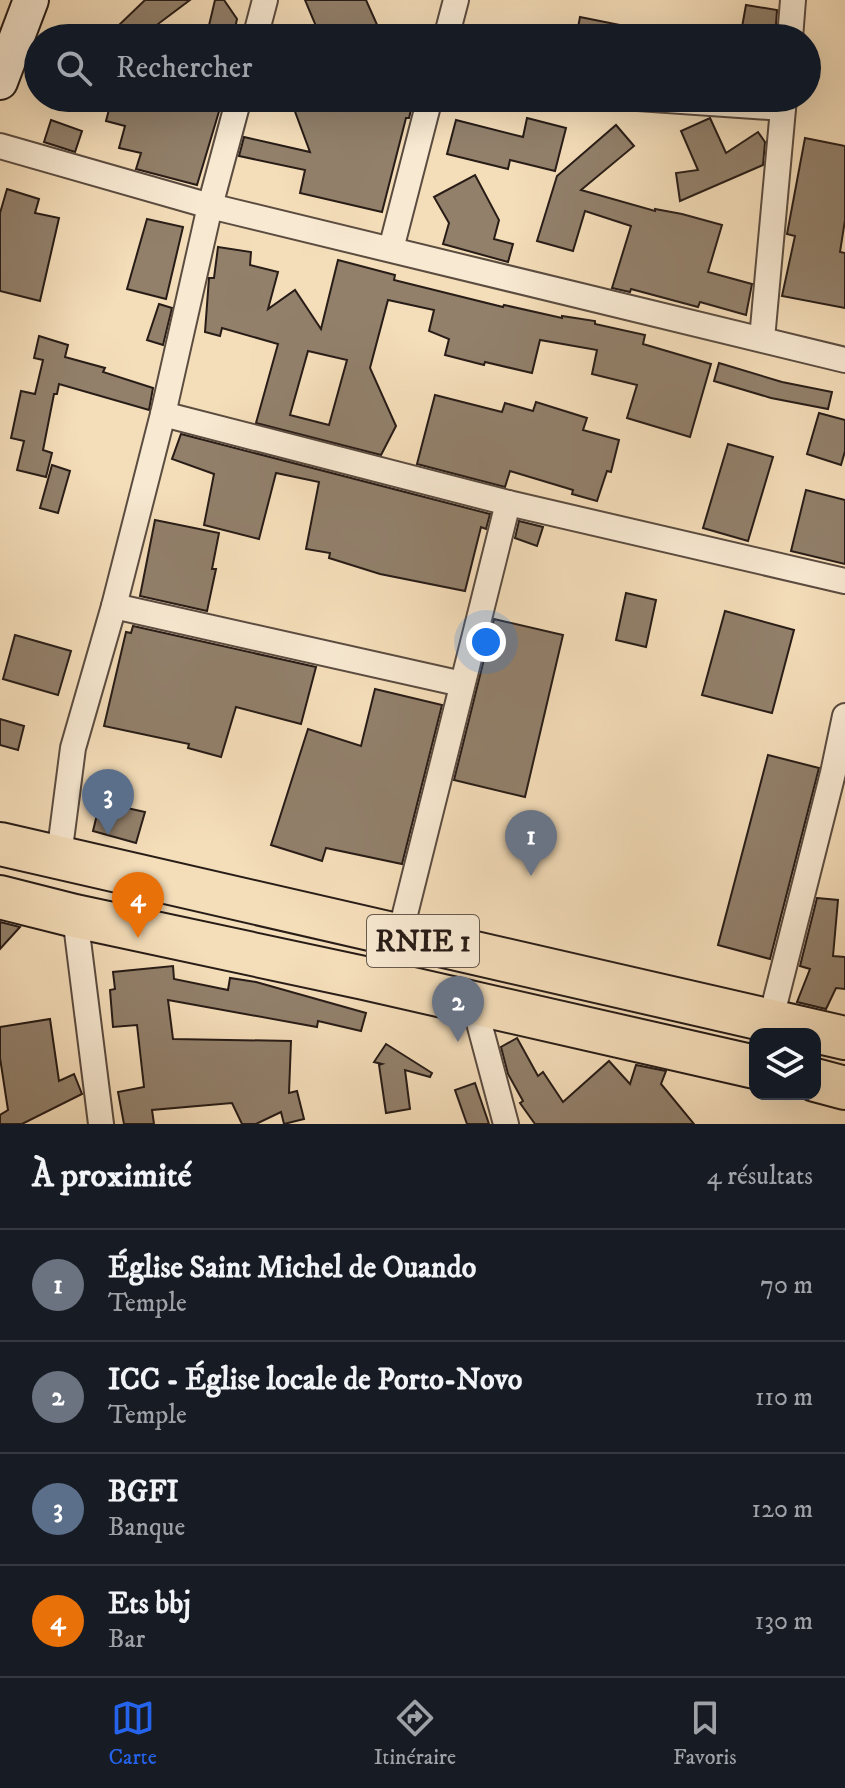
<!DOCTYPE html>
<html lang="fr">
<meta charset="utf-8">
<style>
:root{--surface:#171b24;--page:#20242c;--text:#f1f3f6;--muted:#9ea1a6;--line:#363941;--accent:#2563eb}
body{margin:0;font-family:"IM FELL DW Pica",serif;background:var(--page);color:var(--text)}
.controls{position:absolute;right:24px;bottom:24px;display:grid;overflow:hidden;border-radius:16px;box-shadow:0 8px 32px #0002}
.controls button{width:72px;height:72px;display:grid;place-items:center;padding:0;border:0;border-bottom:2px solid var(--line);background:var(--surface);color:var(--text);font:40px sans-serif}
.you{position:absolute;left:486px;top:642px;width:28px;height:28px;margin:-20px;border:6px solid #fff;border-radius:50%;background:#1a73e8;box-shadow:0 0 0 12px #1a73e833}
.badge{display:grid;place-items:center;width:52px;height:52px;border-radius:50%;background:var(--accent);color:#fff;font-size:26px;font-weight:700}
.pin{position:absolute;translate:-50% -66px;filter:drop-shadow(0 2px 4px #0008)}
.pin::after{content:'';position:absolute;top:42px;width:28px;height:24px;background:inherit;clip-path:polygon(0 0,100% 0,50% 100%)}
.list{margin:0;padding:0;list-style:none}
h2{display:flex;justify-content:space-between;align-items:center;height:104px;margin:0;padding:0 32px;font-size:34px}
h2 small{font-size:26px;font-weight:400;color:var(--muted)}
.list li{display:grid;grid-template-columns:52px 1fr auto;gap:24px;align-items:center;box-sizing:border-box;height:112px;padding:0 32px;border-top:2px solid var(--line)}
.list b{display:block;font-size:30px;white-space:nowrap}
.list p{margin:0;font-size:26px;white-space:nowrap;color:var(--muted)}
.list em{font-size:26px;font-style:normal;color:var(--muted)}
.icon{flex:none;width:44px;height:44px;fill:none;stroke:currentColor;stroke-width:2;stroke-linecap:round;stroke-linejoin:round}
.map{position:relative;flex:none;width:845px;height:1124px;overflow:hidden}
.search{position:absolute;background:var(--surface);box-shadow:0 8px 32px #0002;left:24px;right:24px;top:24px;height:88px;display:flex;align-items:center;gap:20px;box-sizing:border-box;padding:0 28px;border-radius:44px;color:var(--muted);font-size:30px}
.sheet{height:552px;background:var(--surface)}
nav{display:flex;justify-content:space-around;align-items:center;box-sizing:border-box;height:112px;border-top:2px solid var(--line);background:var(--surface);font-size:22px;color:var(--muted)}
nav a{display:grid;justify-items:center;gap:4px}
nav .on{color:var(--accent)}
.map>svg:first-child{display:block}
.building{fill:#92806b;stroke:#281c17;stroke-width:2;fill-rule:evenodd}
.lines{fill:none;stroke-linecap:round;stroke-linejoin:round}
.minor-casing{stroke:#5b4c40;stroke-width:28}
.secondary-casing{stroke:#281c17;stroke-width:38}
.trunk-casing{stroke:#281c17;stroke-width:46}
.minor{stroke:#f8e9d2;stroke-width:24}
.secondary{stroke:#f8e9d2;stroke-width:34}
.trunk{stroke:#f4ddb9;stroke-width:42}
.labels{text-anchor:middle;stroke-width:7;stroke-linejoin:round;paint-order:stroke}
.shield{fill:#f8e9d2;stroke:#665a4f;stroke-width:2}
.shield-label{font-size:30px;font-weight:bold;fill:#281c17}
</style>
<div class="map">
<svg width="845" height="1124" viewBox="0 0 845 1124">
<rect width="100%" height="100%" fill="#f4ddb9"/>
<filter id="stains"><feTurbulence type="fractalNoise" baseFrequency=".0025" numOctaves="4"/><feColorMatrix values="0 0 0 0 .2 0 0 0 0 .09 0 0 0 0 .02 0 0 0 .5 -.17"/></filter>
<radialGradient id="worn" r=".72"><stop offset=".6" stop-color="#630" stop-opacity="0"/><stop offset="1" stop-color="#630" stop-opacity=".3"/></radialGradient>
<g class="building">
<path d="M145 0H190L154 27 165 38H130L118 26Z"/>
<path d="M215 0H224L237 19 233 38H206Z"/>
<path d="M305 0H366L383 38H321Z"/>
<path d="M746 5 777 10 775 38H740Z"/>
<path d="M580 17 640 29 639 38H576Z"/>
<path d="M112 98H223L197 185 136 169 141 153 119 148 125 126 106 121Z"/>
<path d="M290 98H414L409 118H406L382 212 300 193 305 170 239 156 244 137 310 152Z"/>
<path d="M527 118 566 128 555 171 510 160 508 169 447 154 456 120 523 137Z"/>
<path d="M710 118 726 153 758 132 765 142 763 165 680 201 676 173 698 170 681 131Z"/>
<path d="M51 120 82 131 75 152 44 142Z"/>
<path d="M616 125 634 146 581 190 655 211V209L682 214 722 225 708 272 752 284 746 315 700 302 698 307 631 289 630 292 612 288 631 226 585 211 573 251 537 241 557 176Z"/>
<path d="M805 138 845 146V220L840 252 845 253V308L782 296 795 236 787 234Z"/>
<path d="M475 175 499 220 494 239 513 244 508 262 443 244 449 223 434 197Z"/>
<path d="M7 189 39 199 35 213 59 218 40 301 0 291V213Z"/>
<path d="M147 219 183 227 166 299 127 289Z"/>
<path d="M218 247 251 252 250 265 278 272 268 309 295 290 321 329 338 260 395 275 394 280 503 307 504 305 562 318V316L595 321V324L645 335 643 344 711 364 690 437 627 418 637 385 592 374 597 350 540 340 532 373 485 362 484 365 445 355 449 339 429 331 434 310 388 300 370 368 396 426 381 455 256 423 278 344 222 328 220 336 205 332 209 278H214ZM308 351 347 360 329 425 290 415Z"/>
<path d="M159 304 172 308 163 345 147 340Z"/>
<path d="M39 336 68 345 65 357 105 368 103 372 153 388 149 410 59 384 57 394H54L43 450 52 453 46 477 17 470 24 441 11 438 21 391 35 394 43 360 34 358Z"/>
<path d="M719 363 782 382 832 392 828 409 771 398 714 381Z"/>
<path d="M435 395 502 412 505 403 533 411 536 402 587 418 583 430 619 440 611 472 607 471 597 501 572 494 573 490 510 471 505 487 417 464Z"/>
<path d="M819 413 845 420V451L841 465 807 454Z"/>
<path d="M181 434 490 514 486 529 481 527 465 591 380 574 329 558 330 553 306 549 319 482 276 473 259 539 204 525 214 474 172 459Z"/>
<path d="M728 444 773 457 748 541 703 528Z"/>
<path d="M52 465 70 471 58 513 40 508Z"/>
<path d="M806 490 845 500V564L791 551Z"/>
<path d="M155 520 219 533 212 569H216L207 611 140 596Z"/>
<path d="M519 521 543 527 537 546 515 538Z"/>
<path d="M626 593 656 600 646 647 616 640Z"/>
<path d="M725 611 794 630 772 713 702 695Z"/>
<path d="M494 619 563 635 525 797 454 780Z"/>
<path d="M133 626 316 667 301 724 236 707 221 757 188 748 189 744 104 726 126 632 131 633Z"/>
<path d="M15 635 71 651 58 695 3 679Z"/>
<path d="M375 689 442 705 402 864 326 848 322 861 271 845 308 729 361 746Z"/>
<path d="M0 719 24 726 18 750 0 745Z"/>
<path d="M768 755 819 768 770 959 718 945Z"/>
<path d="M100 802 145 812 136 843 93 831Z"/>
<path d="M817 898 838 900 833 956 845 957V989L836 988 826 1009 797 1002 810 969 800 966Z"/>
<path d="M0 922 20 927 0 949Z"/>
<path d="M173 966 174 979 228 990 230 978 256 982 366 1013 361 1031 318 1021 317 1027 168 1000 173 1039 291 1041 289 1093 297 1091 304 1119 284 1124 281 1112 256 1124H242L232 1103 152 1110 154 1124H124L118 1092 144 1087 137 1025 113 1027 110 990 115 989 113 972Z"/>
<path d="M50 1019 59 1081 74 1074 82 1094 22 1124H0V1115L8 1110 0 1058V1027Z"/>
<path d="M517 1038 538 1076 543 1072 563 1102 609 1061 630 1084 636 1065 666 1071 661 1084 694 1124H535L520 1103 523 1101 508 1074 501 1047Z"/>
<path d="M386 1044 432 1073 430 1077 405 1070 410 1109 386 1113 379 1065 382 1064 374 1062Z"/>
<path d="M475 1083 489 1124H467L455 1090Z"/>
</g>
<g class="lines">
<defs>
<g id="minor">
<path d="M255 38 265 0"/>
<path d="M446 38 456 0"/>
<path d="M790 38 793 0"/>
<path d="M638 98 783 108"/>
<path d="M0 146 210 206 845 360"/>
<path d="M391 249 430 98"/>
<path d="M762 339 784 98"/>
<path d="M163 414 508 503 845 581"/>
<path d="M114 606 462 684"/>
<path d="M59 856 73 748 114 606 163 414 210 206 239 98"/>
<path d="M75 916 101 1124"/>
<path d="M400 934 508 503"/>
<path d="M474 1004 506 1124"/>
<path d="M770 1022 833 773 845 716"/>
</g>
<path id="secondary" d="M0 82 31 0"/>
<g id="trunk">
<path d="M0 844 845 1038"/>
<path d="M0 897 75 916 364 978 755 1067"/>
<path d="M815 1080 845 1088"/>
</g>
</defs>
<use href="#minor" class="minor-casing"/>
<use href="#secondary" class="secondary-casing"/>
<use href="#trunk" class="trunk-casing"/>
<use href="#minor" class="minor"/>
<use href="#secondary" class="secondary"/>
<use href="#trunk" class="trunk"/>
</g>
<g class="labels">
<rect class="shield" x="367" y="915" width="112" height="52" rx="6"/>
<g class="shield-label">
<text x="423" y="951">RNIE 1</text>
</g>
</g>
<rect width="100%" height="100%" filter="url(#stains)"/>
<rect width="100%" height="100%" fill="url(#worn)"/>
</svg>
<div class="controls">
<button><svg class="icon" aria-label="layers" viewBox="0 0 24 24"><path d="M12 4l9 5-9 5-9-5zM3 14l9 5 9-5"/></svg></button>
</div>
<div class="you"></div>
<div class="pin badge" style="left:531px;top:876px;background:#6b7280">1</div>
<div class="pin badge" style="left:458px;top:1042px;background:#6b7280">2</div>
<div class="pin badge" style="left:108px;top:835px;background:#5c6f8a">3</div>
<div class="pin badge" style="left:138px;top:938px;background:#e8710a">4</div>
<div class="search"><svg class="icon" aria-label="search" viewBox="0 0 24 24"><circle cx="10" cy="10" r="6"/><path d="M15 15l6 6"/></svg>Rechercher</div>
</div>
<section class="sheet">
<h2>À proximité<small>4 résultats</small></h2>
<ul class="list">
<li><span class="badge" style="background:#6b7280">1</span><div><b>Église Saint Michel de Ouando</b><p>Temple</p></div><em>70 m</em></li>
<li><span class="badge" style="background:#6b7280">2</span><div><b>ICC - Église locale de Porto-Novo</b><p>Temple</p></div><em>110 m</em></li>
<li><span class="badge" style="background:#5c6f8a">3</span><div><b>BGFI</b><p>Banque</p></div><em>120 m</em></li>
<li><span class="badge" style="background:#e8710a">4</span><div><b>Ets bbj</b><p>Bar</p></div><em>130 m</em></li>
</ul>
</section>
<nav>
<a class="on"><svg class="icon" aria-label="map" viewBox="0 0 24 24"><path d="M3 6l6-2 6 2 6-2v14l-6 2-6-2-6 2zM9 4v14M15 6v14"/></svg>Carte</a>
<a><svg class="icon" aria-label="directions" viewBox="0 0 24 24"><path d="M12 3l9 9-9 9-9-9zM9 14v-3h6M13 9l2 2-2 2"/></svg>Itinéraire</a>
<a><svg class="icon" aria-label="saved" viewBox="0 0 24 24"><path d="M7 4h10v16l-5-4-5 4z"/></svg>Favoris</a>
</nav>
